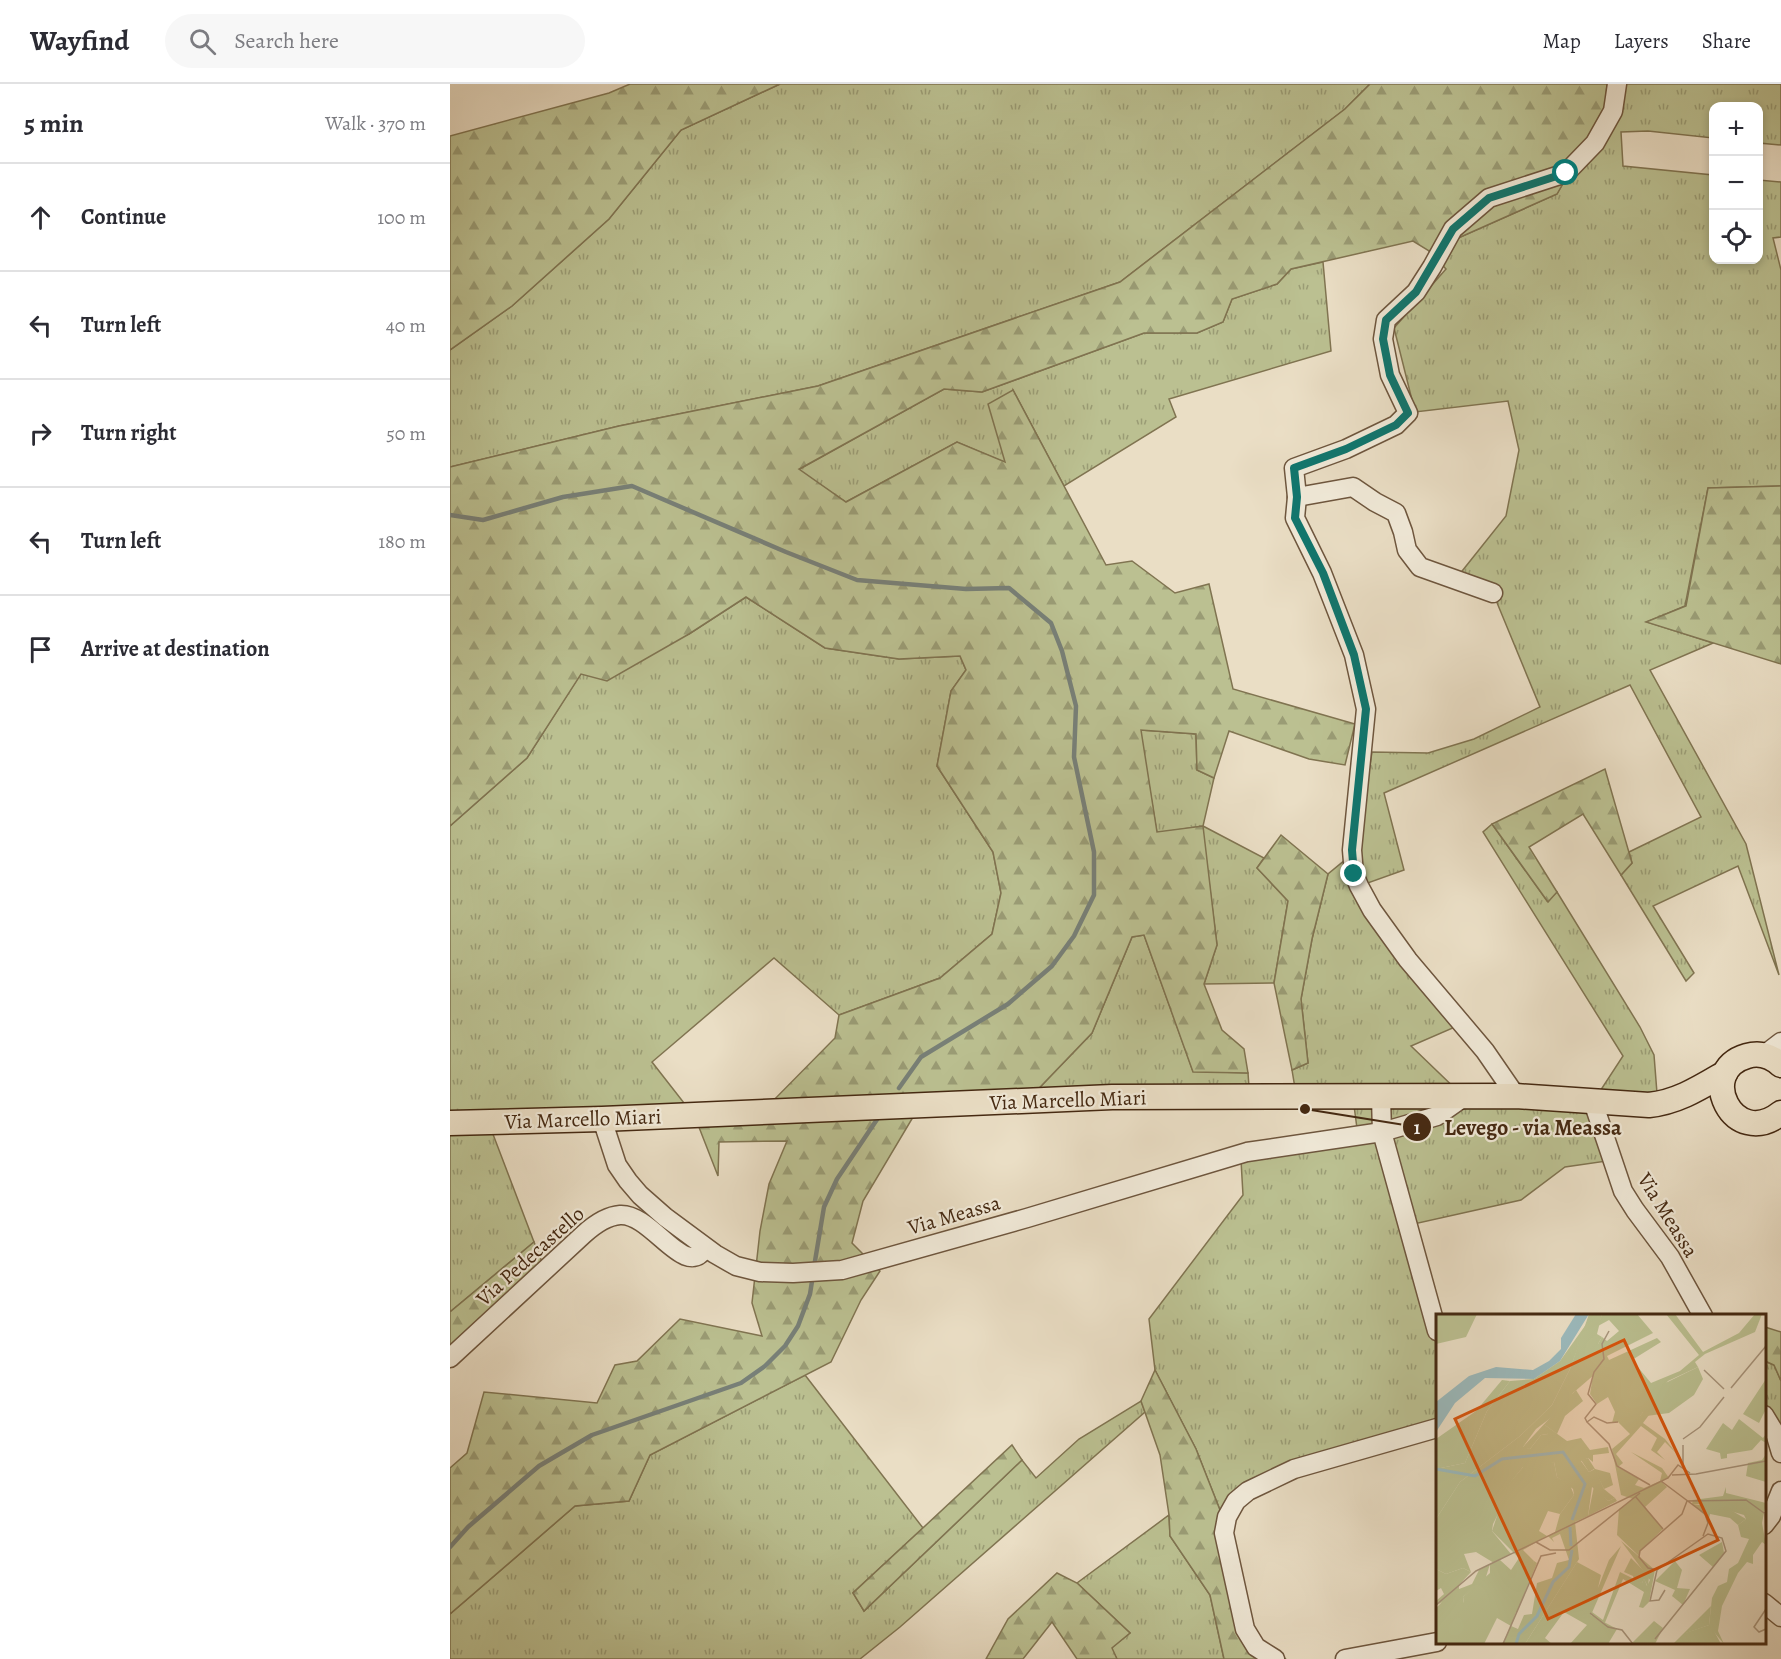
<!DOCTYPE html>
<meta charset="utf-8">
<style>
:root{--surface:#fff;--page:#f7f7f7;--text:#2b2b33;--muted:#7c7c81;--line:#e1e1e2}
body{margin:0;font-family:Alegreya,serif;background:var(--page);color:var(--text)}
.controls{position:absolute;right:18px;top:18px;display:grid;overflow:hidden;border-radius:12px;box-shadow:0 3px 9px #0003}
.controls button{width:54px;height:54px;display:grid;place-items:center;padding:0;border:0;border-bottom:2px solid var(--line);background:var(--surface);color:var(--text);font:30px sans-serif}
.stop{position:absolute;width:18px;height:18px;margin:-14px;border:4px solid #0f766e;border-radius:50%;background:#fff}
.stop.end{background:#0f766e;border-color:#fff;box-shadow:0 2px 6px #0008}
.list{margin:0;padding:0;list-style:none}
h2{display:flex;justify-content:space-between;align-items:center;height:78px;margin:0;padding:0 24px;font-size:26px}
h2 small{font-size:20px;font-weight:400;color:var(--muted)}
.list li{display:grid;grid-template-columns:39px 1fr auto;gap:18px;align-items:center;box-sizing:border-box;height:108px;padding:0 24px;border-top:2px solid var(--line)}
.list b{display:block;font-size:22px;white-space:nowrap}
.list em{font-size:20px;font-style:normal;color:var(--muted)}
.icon{flex:none;width:33px;height:33px;fill:none;stroke:currentColor;stroke-width:2;stroke-linecap:round;stroke-linejoin:round}
.map{position:relative;flex:none;width:1331px;height:1575px;overflow:hidden}
header{display:flex;align-items:center;gap:36px;box-sizing:border-box;height:84px;padding:0 30px;background:var(--surface);border-bottom:2px solid var(--line)}
header strong{font-size:28px}
nav{display:flex;gap:33px;margin-inline-start:auto;font-size:21px}
.search{width:420px;height:54px;background:var(--page);display:flex;align-items:center;gap:15px;box-sizing:border-box;padding:0 21px;border-radius:33px;color:var(--muted);font-size:22px}
main{display:flex}
aside{flex:1;background:var(--surface)}
.map>svg:first-child{display:block}
.grass{fill:url(#grass-tufts);stroke:#807451;stroke-width:1.5}
.forest{fill:url(#forest-firs);stroke:#807451;stroke-width:1.5}
.lines{fill:none;stroke-linecap:round;stroke-linejoin:round}
.stream{stroke:#788078;stroke-width:4.5}
.minor-casing{stroke:#6e563e;stroke-width:21}
.major-casing{stroke:#442811;stroke-width:27}
.minor{stroke:#f1ead9;stroke-width:18}
.major{stroke:#eadec5;stroke-width:24}
.route{stroke:#0f766e;stroke-width:8}
.labels{text-anchor:middle;stroke-width:4.5;stroke-linejoin:round;paint-order:stroke}
.street-label{font-size:21px;fill:#442811;stroke:#f1ead9}
.inset-river{fill:none;stroke:#9bbabd;stroke-width:3}
.inset-road{fill:none;stroke:#a8957d;stroke-width:1.5}
.view{fill:#d8540c;fill-opacity:0.15;stroke:#d8540c;stroke-width:3}
.inset-edge{fill:none;stroke:#442811;stroke-width:3}
.leader{fill:none;stroke:#442811;stroke-width:2}
.callout-dot{fill:#442811;stroke:#f1ead9;stroke-width:2}
.mark-label{font-size:18px;text-anchor:middle;font-weight:bold;fill:#fff}
.callout-label{font-size:22px;text-anchor:middle;font-weight:bold;fill:#442811;stroke:#f1ead9;stroke-width:4.5;stroke-linejoin:round;paint-order:stroke}
</style>
<header>
<strong>Wayfind</strong>
<div class="search"><svg class="icon" aria-label="search" viewBox="0 0 24 24"><circle cx="10" cy="10" r="6"/><path d="M15 15l6 6"/></svg>Search here</div>
<nav><a>Map</a><a>Layers</a><a>Share</a></nav>
</header>
<main>
<aside>
<h2>5 min<small>Walk · 370 m</small></h2>
<ul class="list">
<li><svg class="icon" aria-label="ahead" viewBox="0 0 24 24"><path d="M12 20V5M6 11l6-6 6 6"/></svg><div><b>Continue</b></div><em>100 m</em></li>
<li><svg class="icon" aria-label="left" viewBox="0 0 24 24"><path d="M17 20v-9H6M10 6l-5 5 5 5"/></svg><div><b>Turn left</b></div><em>40 m</em></li>
<li><svg class="icon" aria-label="right" viewBox="0 0 24 24"><path d="M7 20v-9h11M14 6l5 5-5 5"/></svg><div><b>Turn right</b></div><em>50 m</em></li>
<li><svg class="icon" aria-label="left" viewBox="0 0 24 24"><path d="M17 20v-9H6M10 6l-5 5 5 5"/></svg><div><b>Turn left</b></div><em>180 m</em></li>
<li><svg class="icon" aria-label="arrive" viewBox="0 0 24 24"><path d="M6 21V4h12l-3 4 3 4H6"/></svg><div><b>Arrive at destination</b></div></li>
</ul>
</aside>
<div class="map">
<svg width="1331" height="1575" viewBox="0 0 1331 1575">
<defs>
<pattern id="grass-tufts" width="24" height="20" patternUnits="userSpaceOnUse" patternTransform="scale(1.5)"><rect width="24" height="20" fill="#bbc091"/><path d="M3 7l-1-3M5 7V3M7 7l1-3M15 17l-1-3M17 17v-4M19 17l1-3" fill="none" stroke="#9a9c75"/></pattern>
<pattern id="forest-firs" width="22" height="20" patternUnits="userSpaceOnUse" patternTransform="scale(1.5)"><rect width="22" height="20" fill="#bbc091"/><path d="M5 1l3.5 6h-7zM16 11l3.5 6h-7z" fill="#9a9c75"/></pattern>
</defs>
<rect width="100%" height="100%" fill="#eadec5"/>
<filter id="stains"><feTurbulence type="fractalNoise" baseFrequency=".00333" numOctaves="4"/><feColorMatrix values="0 0 0 0 .2 0 0 0 0 .09 0 0 0 0 .02 0 0 0 .5 -.17"/></filter>
<radialGradient id="worn" r=".72"><stop offset=".6" stop-color="#630" stop-opacity="0"/><stop offset="1" stop-color="#630" stop-opacity=".3"/></radialGradient>
<g class="grass">
<path d="M330 0H920L895 25 670 198 368 302 169 342 0 383V266L62 222 159 135 231 46Z"/>
<path d="M1157 0H1331V61L1309 59 1308 22H1264L1263 54 1198 47 1171 48 1173 82 1263 91 1264 176H1308L1309 96 1331 98V153L1323 154 1331 186V402L1258 404 1235 522 1197 538 1263 559 1200 586 1296 760 1329 891 1288 782 1203 822 1244 889 1236 897 1171 791 1182 779 1179 768 1251 733 1180 601 934 709 954 786 909 802 1012 940 961 962 1014 1013 1143 1018 1173 972 1033 748 1042 740 1097 817 1107 808 1190 943 1204 971 1208 1022 1144 1018 1164 1076 1115 1083 1071 1116 959 1141 987 1247V1344L843 1385 784 1425 779 1449 746 1365 705 1286 699 1235 793 1111 791 1076 908 1052 903 1014 847 1016 842 986 858 979 851 915 862 855 878 790 907 766 922 668 978 669 1024 655 1090 623 1043 509 1005 496 1056 432 1069 366 1058 317 965 328 944 244 996 185 979 167 1107 110 1155 26Z"/>
<path d="M873 178 881 267 719 315 726 333 614 402 563 306 556 379 507 358 396 418 348 386 494 305 532 308 694 249H747L773 238 782 215 827 200 841 185Z"/>
<path d="M296 513 375 564 449 575 510 572 516 586 501 607 487 682 543 768 551 809 542 850 490 894 389 931 324 874 202 978 245 1033 41 1045 84 1158 0 1228V742L77 674 131 589 239 550Z"/>
<path d="M690 646 746 650 747 686 764 694 753 742 814 774 807 784 838 817 824 899 754 900 767 861 752 742 707 749Z"/>
<path d="M694 851 743 987 798 989 800 1017 569 1025 642 949 682 853Z"/>
<path d="M1314 1277 1324 1281 1331 1297V1348L1315 1320Z"/>
<path d="M355 1291 473 1444 403 1509 414 1527 572 1376 586 1394 629 1355 691 1317 695 1328 450 1543 410 1575H0V1530L125 1422 179 1417 200 1371Z"/>
<path d="M719 1431 720 1452 760 1511 774 1575H667L661 1564 680 1549 627 1499Z"/>
</g>
<g class="forest">
<path d="M180 0H330L231 46 159 135 62 222 0 266V52L159 9Z"/>
<path d="M920 0H1157L1155 26 1107 110 979 167 963 157 841 185 827 200 782 215 773 238 747 249H694L532 308 494 305 349 385 396 418 507 358 555 378 538 320 563 306 656 481 682 477 725 509 759 500 783 605 905 640 895 681 859 675 779 647 764 694 747 686 746 650 691 646 707 748 753 742 767 861 754 900 772 946 794 965 798 989 743 988 694 851 682 853 642 949 569 1025 466 1028 413 1117 402 1159 430 1187 411 1216 381 1278 200 1371 179 1417 125 1422 0 1530V1384L17 1369 34 1308 147 1319 165 1281 187 1277 230 1235 312 1252 302 1219 310 1147 319 1100 337 1057 269 1058 268 1092 245 1033 308 1032 385 954 389 931 490 894 542 850 551 809 543 768 487 682 501 607 516 586 510 572 449 575 375 564 296 513 239 550 157 597 131 590 77 674 0 742V383L169 342 368 302 670 198 895 25Z"/>
<path d="M1331 402V580L1196 538 1236 522 1258 404Z"/>
<path d="M1155 685 1182 779 1171 791 1133 730 1079 763 1107 808 1098 818 1042 740Z"/>
<path d="M831 751 878 790 862 855 851 915 858 979 842 986 824 899 838 817 807 784Z"/>
<path d="M84 1158 92 1178 0 1263V1228Z"/>
<path d="M1315 1243 1331 1248V1297L1324 1281 1315 1277Z"/>
<path d="M705 1286 746 1365 779 1449 800 1543 821 1567 836 1575H774L760 1511 720 1452 719 1431 710 1371 691 1317Z"/>
<path d="M562 1361 572 1376 414 1527 403 1509Z"/>
<path d="M607 1489 627 1499 680 1549 662 1564 667 1575H627L602 1538 573 1575H536L558 1535Z"/>
</g>
<g class="lines">
<g class="stream">
<path d="M0 431 33 436 113 413 182 402 336 468 407 496 516 505 559 504 601 539 612 567 626 622 624 673 644 768V811L624 852 602 882 558 920 471 973 449 1004"/>
<path d="M364 1183 374 1123 387 1095 430 1031"/>
<path d="M0 1463 18 1443 89 1382 142 1351 291 1299 315 1282 335 1262 348 1242 360 1210 363 1191"/>
</g>
<defs>
<g id="minor">
<path d="M847 413 845 434 872 489 904 571 916 625 902 766 904 790 909 802 922 826 958 876 1035 967 1066 1012"/>
<path d="M1043 509 970 483 957 466 953 448 946 429 925 418 903 403 847 413 844 384 896 365 946 341 958 329 940 291 933 255 936 236 966 208 982 183 1003 145 1039 114 1116 89 1145 59 1163 27 1167 0"/>
<path d="M1314 971 1331 958"/>
<path d="M931 1013 932 1048 987 1247"/>
<path d="M1143 1018 1173 1107 1185 1126 1220 1173 1253 1232"/>
<path d="M152 1035 167 1081 178 1097 190 1111 215 1133 265 1170 286 1182 310 1188 343 1189 392 1186 577 1134 797 1068 932 1048 987 1032 1014 1013"/>
<path d="M0 1274 134 1150C144 1141 156 1132 170 1131 202 1129 235 1197 255 1164"/>
<path d="M1314 1331 1325 1349 1331 1369"/>
<path d="M1314 1441 1321 1432 1331 1407"/>
<path d="M1314 1519 1331 1533"/>
<path d="M825 1575 806 1563 795 1545 774 1449 777 1433 786 1417 798 1407 844 1385 987 1344"/>
<path d="M895 1575 987 1558"/>
</g>
<g id="major">
<path d="M1331 981C1321 972 1310 968 1297 972 1245 987 1283 1067 1331 1029"/>
<path d="M0 1039 152 1035 662 1013 1066 1012 1199 1021C1228 1018 1251 1003 1275 989"/>
</g>
</defs>
<use href="#minor" class="minor-casing"/>
<use href="#major" class="major-casing"/>
<use href="#minor" class="minor"/>
<use href="#major" class="major"/>
</g>
<g class="lines">
<path class="route" d="M904 790 902 766 916 625 904 571 873 489 845 434 847 413 844 384 896 365 946 341 958 329 940 291 933 255 936 236 966 208 1003 145 1039 114 1116 89"/>
</g>
<g class="labels">
<g class="street-label">
<text transform="translate(618 1016) rotate(-2)" y="7">Via Marcello Miari</text>
<text transform="translate(133 1035) rotate(-2)" y="7">Via Marcello Miari</text>
<text transform="translate(504 1131) rotate(-16)" y="7">Via Meassa</text>
<text transform="translate(1218 1131) rotate(58)" y="7">Via Meassa</text>
<text transform="translate(80 1172) rotate(-42)" y="7">Via Pedecastello</text>
</g>
</g>
<g transform="translate(986 1230)">
<rect width="330" height="330" fill="#eadec5"/>
<path d="M0 0H41L30 23 0 30ZM166 0H201L217 19 171 42 173 46 221 24 225 28 196 46 215 69 244 57 263 41 230 0H239L267 38 303 19 319 0H326L319 18 269 40 259 48 262 53 232 67 204 102 213 101 207 109 229 125 241 140 229 128 221 138 229 146 215 136 221 124 205 112 180 140 187 149 182 153 203 165 199 171 208 174 224 167 226 159 195 138 226 154 233 164 225 167 231 173 209 193 227 215 204 237V243L181 221 183 195 197 185 185 181 176 135 194 120 182 108 176 109 179 98 172 83 161 90 154 80 162 30 166 23 171 27 183 17 173 6 162 12ZM151 9 134 55 116 91 84 122 24 168 0 205V155L29 149 51 97 74 67 98 65 124 47ZM330 65V95L323 109 307 100ZM140 76 147 87 129 102 121 120 109 111 112 120 105 121 94 135 86 134ZM303 105 327 124 330 120V129L325 126 316 136 291 140V144L285 145 284 139 270 135 287 109 296 116ZM330 140V168L310 162 312 149 326 146ZM152 144 159 155 174 159 177 171 168 175 158 155 153 158 145 146ZM118 148 121 163 134 171 138 181 124 200 112 197 103 217 111 222 87 236 98 247 75 312 61 304 48 330H0V294L6 288 0 292V287L8 280 5 274 0 277V255L10 260 27 254 35 258 23 271V285L28 289 27 283 54 259V250L64 246 75 256 83 244 56 217 71 172 87 153ZM158 172 172 187 179 184 181 187 152 202ZM256 190 293 195 310 205 302 211 294 204 274 200 273 205ZM286 228 288 239 277 253 263 241ZM185 232 155 301 181 315 172 330H134L151 311 128 298 109 324 116 330H89L141 248 165 261 162 274 173 246ZM195 244 213 262 212 273 208 265 206 269 199 268 197 262 188 258ZM275 292 273 311 250 319 278 317 285 330H237ZM218 307 227 314 219 330H195Z" fill="#bbc091"/>
<path d="M153 0H166L161 20 166 23 162 30 167 40 166 54 137 79 129 93 100 115 87 133 94 135 105 121 112 120 106 114 109 111 131 127 145 124 154 136 172 133 173 139 157 141V148L152 144 145 147 153 158 159 155 168 175 179 184 172 187 156 173 152 202 139 208 143 245 89 330H66L75 312 82 315 88 301 96 300 101 269 116 264 121 249 133 246 124 220 116 224 118 228 112 222 119 218 124 200 138 181 137 175 121 163 118 148 100 155 87 153 71 173 69 186 57 210 56 217 75 240 58 249 40 238 28 240 35 258 27 254 10 260 0 255V205L24 168 84 122 116 91 134 55ZM262 53 267 65 258 81 233 99 203 103 207 98 203 82ZM66 66 74 67 51 97 29 149 0 155V125L40 97ZM290 173V179L330 189 326 209 330 231 326 228 317 241V250L311 248 302 259 286 292 282 317 288 330 278 318 253 328 249 319 273 311 276 284 282 272 291 268 293 255 302 249 313 225 305 223 302 211 310 205 308 201 284 194 273 198 263 190H256L257 186 287 182ZM185 227 219 256 213 288 207 294 203 293 208 278 187 265 168 311 155 301 156 298 167 306 184 258 206 269 208 264 211 272 214 266ZM98 247 101 249 80 300 76 285ZM54 250 49 266 27 283 28 290 18 285V277L36 270 43 256Z" fill="#bbc091"/>
<path d="M239 247 246 256 241 274 254 275 247 291 236 282 239 276 219 267Z" fill="#bbc091"/>
<path d="M140 0H153L124 47 98 65 49 64 19 89 0 118V88L33 62 60 53 97 56 113 47 125 35V24Z" fill="#9bbabd"/>
<path class="inset-river" d="M0 155 39 162 66 145 127 138 149 170 136 206M134 213 135 232M80 330 83 320 101 302 117 268 133 253 136 236"/>
<path class="inset-road" d="M173 17 166 30 168 45 158 58 152 80 160 90 149 104 151 108 158 103 171 109 182 108M268 56 288 75M295 74 330 32M151 108 173 130 181 152 214 171M247 125 264 113 288 83M247 151V131M236 161 260 160 330 147M225 167 269 200 272 209 267 222M199 182 227 215M251 187 310 186 328 199M329 198 330 224M100 228 114 236H133L204 179M221 256 214 287 223 286 229 276M0 291 40 257 232 164 242 151 254 159M330 295 318 313 323 318 330 315M154 299 172 313 186 316 197 330M219 325 290 237 286 224 272 220 221 256 212 254 203 243 204 237 246 200 251 187M67 330 105 242 120 239"/>
<path class="view" d="M188 26 282 226 112 305 19 105Z"/>
<rect width="330" height="330" class="inset-edge"/>
</g>
<path class="leader" d="M855 1025L967 1043"/>
<g class="callout-dot">
<circle cx="855" cy="1025" r="6"/>
<circle cx="967" cy="1043" r="15"/>
</g>
<g class="mark-label">
<text x="967" y="1050">1</text>
</g>
<g class="callout-label">
<text x="1083" y="1051">Levego - via Meassa</text>
</g>
<rect width="100%" height="100%" filter="url(#stains)"/>
<rect width="100%" height="100%" fill="url(#worn)"/>
</svg>
<div class="controls">
<button>+</button>
<button>−</button>
<button><svg class="icon" aria-label="locate" viewBox="0 0 24 24"><circle cx="12" cy="12" r="6"/><path d="M12 2v4M12 18v4M2 12h4M18 12h4"/></svg></button>
</div>
<div class="stop" style="left:1116px;top:89px"></div>
<div class="stop end" style="left:904px;top:790px"></div>
</div>
</main>
